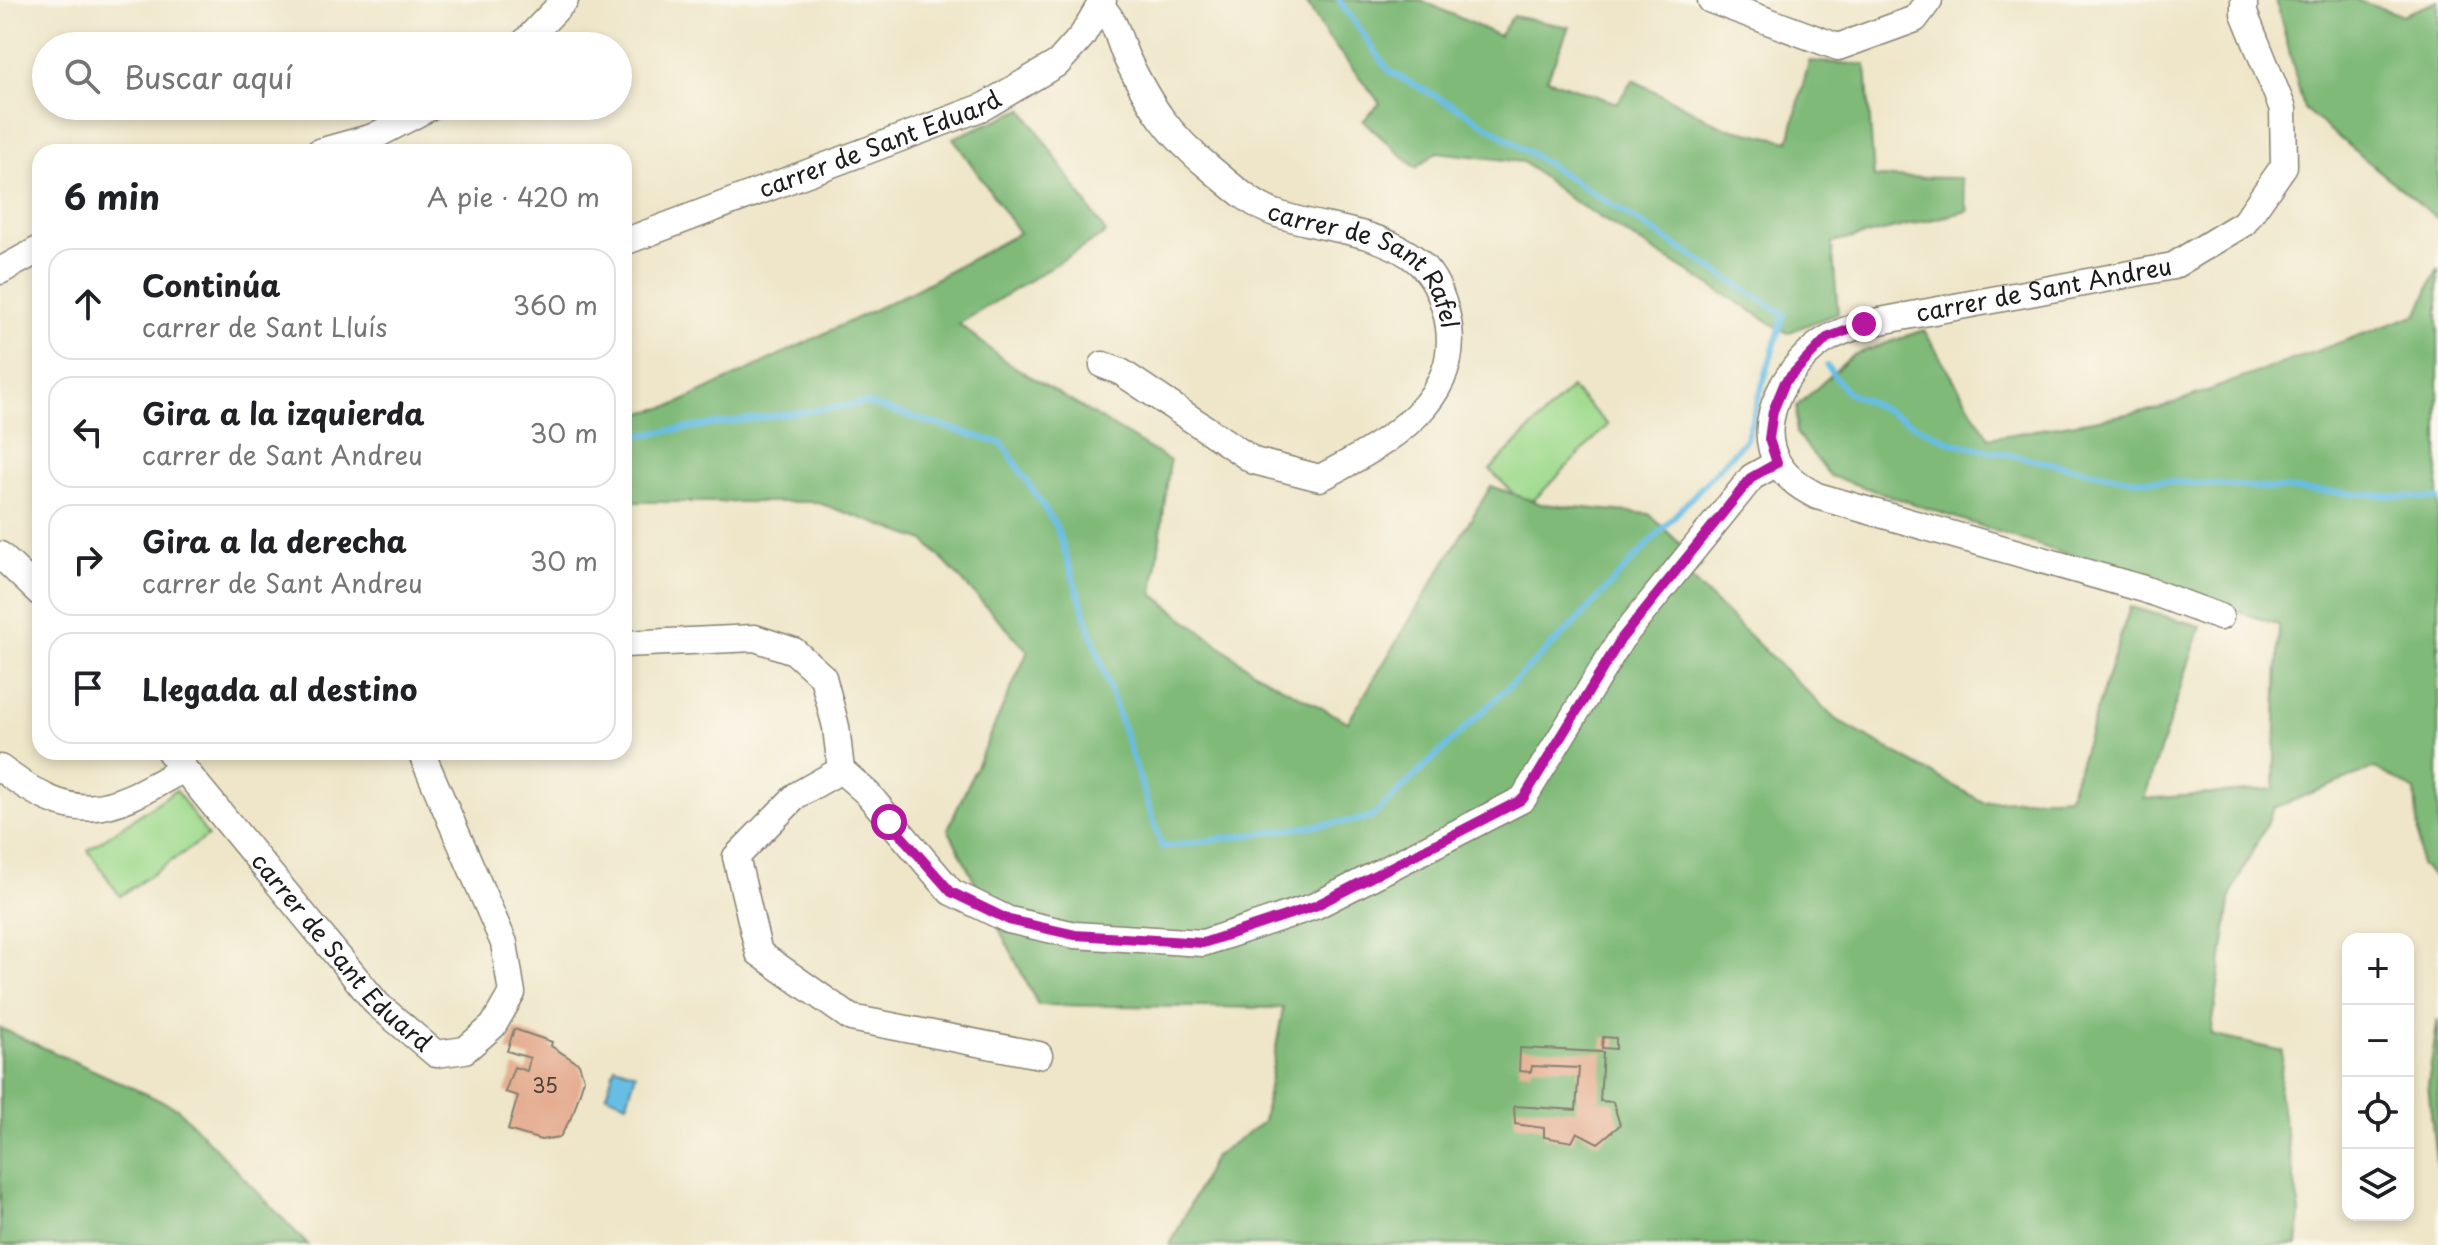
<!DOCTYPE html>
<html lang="es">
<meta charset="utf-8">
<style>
:root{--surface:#fff;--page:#f2f2f2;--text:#202124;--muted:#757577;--line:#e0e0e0}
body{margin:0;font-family:"Playpen Sans",sans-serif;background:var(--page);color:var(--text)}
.controls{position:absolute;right:24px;bottom:24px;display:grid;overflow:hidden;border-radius:16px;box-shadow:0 4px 12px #0003}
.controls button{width:72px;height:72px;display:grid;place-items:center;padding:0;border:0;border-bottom:2px solid var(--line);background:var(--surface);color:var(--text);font:40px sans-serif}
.stop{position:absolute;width:24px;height:24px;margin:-18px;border:6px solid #b5179e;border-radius:50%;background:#fff}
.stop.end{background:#b5179e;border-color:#fff;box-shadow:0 2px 8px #0008}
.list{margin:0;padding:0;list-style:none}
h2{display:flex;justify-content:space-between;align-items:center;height:104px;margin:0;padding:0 32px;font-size:34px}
h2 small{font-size:26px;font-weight:400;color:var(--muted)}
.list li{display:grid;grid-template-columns:52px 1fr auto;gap:24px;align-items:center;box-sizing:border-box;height:112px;margin:0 16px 16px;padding:0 16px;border:2px solid var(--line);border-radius:24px}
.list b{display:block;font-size:30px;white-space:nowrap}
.list p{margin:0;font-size:26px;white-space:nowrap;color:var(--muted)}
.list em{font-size:26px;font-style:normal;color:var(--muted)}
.icon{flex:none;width:44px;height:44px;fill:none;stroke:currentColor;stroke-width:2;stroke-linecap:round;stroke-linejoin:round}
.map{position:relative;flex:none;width:2438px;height:1245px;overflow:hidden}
.search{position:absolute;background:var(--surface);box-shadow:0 4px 12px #0003;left:32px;top:32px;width:600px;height:88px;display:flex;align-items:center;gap:20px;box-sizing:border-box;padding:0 28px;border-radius:44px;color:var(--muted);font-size:30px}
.panel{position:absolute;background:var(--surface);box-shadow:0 4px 12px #0003;left:32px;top:144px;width:600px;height:616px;border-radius:24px}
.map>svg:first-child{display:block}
.green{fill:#9fda8d;stroke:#5e7b54;stroke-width:2}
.forest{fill:#7fba78;stroke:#4e6b4a;stroke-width:2}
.water{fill:#68bde4;stroke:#426c80;stroke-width:2}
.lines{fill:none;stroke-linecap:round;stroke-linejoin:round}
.stream{stroke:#68bde4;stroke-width:6}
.building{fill:#e5ae92}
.minor-casing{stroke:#868172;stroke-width:29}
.minor{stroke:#fff;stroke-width:26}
.route{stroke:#b5179e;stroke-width:10}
.labels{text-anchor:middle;stroke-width:6;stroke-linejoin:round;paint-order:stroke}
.number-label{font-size:20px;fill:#4e403a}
.street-label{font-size:24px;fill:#1c1c1c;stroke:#fbf7ec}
</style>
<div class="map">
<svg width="2438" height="1245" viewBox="0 0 2438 1245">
<rect width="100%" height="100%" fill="#fbf7ec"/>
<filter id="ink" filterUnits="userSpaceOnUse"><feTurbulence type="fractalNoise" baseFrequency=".0125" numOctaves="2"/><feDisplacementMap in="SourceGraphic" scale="16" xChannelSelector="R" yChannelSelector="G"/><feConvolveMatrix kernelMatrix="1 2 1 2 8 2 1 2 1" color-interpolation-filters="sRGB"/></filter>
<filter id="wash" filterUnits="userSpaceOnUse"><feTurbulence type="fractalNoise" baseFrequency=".006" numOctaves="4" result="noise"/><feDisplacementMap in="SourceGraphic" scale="32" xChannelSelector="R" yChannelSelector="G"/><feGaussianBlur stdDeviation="1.8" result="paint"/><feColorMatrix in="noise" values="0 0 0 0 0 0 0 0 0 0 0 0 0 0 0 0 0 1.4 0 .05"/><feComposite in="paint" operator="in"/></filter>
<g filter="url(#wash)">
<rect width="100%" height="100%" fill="#efe6c9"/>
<g class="green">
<path d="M1571 388 1608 425 1527 507 1490 470Z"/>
<path d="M176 790 208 836 120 896 88 850Z"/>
</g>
<g class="forest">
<path d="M1305 0H1421L1499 36 1513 16 1569 27 1547 79 1617 103 1633 80 1724 127 1789 141 1809 61 1866 65 1874 177 1961 178 1968 211 1832 243 1838 313 1787 333 1570 199 1523 162 1437 152 1416 168 1363 121 1380 103 1326 35Z"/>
<path d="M2276 0H2356L2402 15 2438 1V219L2304 109Z"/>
<path d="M1023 109 1106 233 959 324 1005 361 1170 461 1153 594 1254 672 1348 722 1491 486 1541 504 1649 514 1702 565 1690 578 1835 719 1983 802 2069 796 2130 607 2201 626 2144 799 2274 789 2279 625 1830 476 1796 433 1797 406 1853 355 1924 330 1989 438 2157 409 2418 314 2438 268V880L2420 865 2415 791 2375 768 2274 808 2231 894 2211 1035 2283 1051 2279 1093 2300 1212 2297 1245H1170L1214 1157 1263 1122 1283 1008 1038 1005 948 829 1028 651 925 541 816 502H624V417L675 405 917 289 1019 233 953 138Z"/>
<path d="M2438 1019V1180L2428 1084Z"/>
<path d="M0 1028 177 1108 308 1245H0Z"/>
</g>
<path class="water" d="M615 1066 636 1073 627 1103 606 1095Z"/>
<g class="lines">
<g class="stream">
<path d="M1827 366 1846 391 1952 443 2128 479 2438 499"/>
<path d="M624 437 865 403 1003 444 1056 526 1162 847 1371 818 1571 627 1746 439 1784 314 1462 110 1390 72 1339 0"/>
</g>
</g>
<g id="blocks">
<g class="building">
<path d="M514 1029 552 1042 551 1046 579 1064 584 1079 573 1114 560 1137 541 1140 508 1130 518 1096 505 1092 514 1067 527 1071 530 1058 507 1051Z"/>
<path d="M1603 1037 1616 1038V1049L1602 1048Z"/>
<path d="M1520 1048 1603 1052 1600 1101 1613 1102 1620 1125 1598 1143 1577 1132 1572 1142 1544 1137V1128L1515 1124 1514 1106 1576 1110 1579 1068 1532 1066 1531 1072 1519 1071Z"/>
</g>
</g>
</g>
<g filter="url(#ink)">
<use href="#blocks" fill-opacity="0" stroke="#868172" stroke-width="2"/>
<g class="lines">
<defs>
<g id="minor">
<path d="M1711 0 1838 47 1915 19 1929 0"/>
<path id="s1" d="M1100 6C1117 21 1118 40 1127 59 1151 107 1168 134 1210 168 1228 183 1253 206 1275 213 1318 229 1368 228 1408 254 1431 269 1439 287 1446 312 1469 400 1385 444 1320 478L1254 461 1121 372 1103 365"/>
<path d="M521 46 565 0"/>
<path d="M319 152 373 137 432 106"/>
<path id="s2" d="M624 242 983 107 1058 63 1082 36 1103 0"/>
<path d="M0 271 40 249"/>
<path d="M0 555 40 593"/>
<path id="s3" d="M2220 617 2144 589 1817 496C1802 488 1789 480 1779 465 1751 423 1790 359 1829 338 1839 332 1852 328 1864 324L2173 266 2244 223 2284 166 2283 109 2244 13V0"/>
<path d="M624 644 755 638 794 651 823 677 836 727 841 770 867 793 951 892 1009 920 1075 935 1203 943 1315 906 1523 799 1621 639 1752 477 1777 463"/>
<path id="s4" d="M170 752 378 1005 436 1054 465 1050 493 1026 512 993 504 943 421 752"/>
<path d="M0 768C77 826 104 815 183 769"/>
<path d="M841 770 797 795 736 857 759 953 851 1018 1039 1055"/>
</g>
</defs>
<use href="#minor" class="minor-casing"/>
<use href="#minor" class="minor"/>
</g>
</g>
<g class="lines" filter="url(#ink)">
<path class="route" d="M889 822 951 892 1009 920 1075 935 1203 943 1315 906 1523 799 1621 639 1752 477 1777 463 1769 439 1773 411 1785 382 1827 338 1864 324"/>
</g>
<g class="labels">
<g class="number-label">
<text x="545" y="1093">35</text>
</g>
<g class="street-label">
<text dy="8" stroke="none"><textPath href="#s2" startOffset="274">carrer de Sant Eduard</textPath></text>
<text dy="8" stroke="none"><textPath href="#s1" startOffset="388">carrer de Sant Rafel</textPath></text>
<text dy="8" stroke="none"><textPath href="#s3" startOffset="842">carrer de Sant Andreu</textPath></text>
<text dy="8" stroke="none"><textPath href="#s4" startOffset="264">carrer de Sant Eduard</textPath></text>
</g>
</g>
</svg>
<div class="controls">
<button>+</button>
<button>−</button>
<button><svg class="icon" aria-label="locate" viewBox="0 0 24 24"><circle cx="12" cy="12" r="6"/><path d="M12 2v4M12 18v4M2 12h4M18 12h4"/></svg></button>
<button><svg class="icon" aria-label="layers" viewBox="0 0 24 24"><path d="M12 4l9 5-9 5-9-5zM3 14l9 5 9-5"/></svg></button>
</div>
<div class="stop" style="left:889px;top:822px"></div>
<div class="stop end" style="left:1864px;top:324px"></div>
<div class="search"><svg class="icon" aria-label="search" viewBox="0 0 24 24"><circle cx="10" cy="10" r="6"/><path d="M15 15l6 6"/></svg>Buscar aquí</div>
<section class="panel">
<h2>6 min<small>A pie · 420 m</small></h2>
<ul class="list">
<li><svg class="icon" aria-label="ahead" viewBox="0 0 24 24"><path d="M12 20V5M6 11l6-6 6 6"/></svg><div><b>Continúa</b><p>carrer de Sant Lluís</p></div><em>360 m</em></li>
<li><svg class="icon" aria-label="left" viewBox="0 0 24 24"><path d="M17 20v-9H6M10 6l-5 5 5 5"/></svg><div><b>Gira a la izquierda</b><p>carrer de Sant Andreu</p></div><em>30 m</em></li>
<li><svg class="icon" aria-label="right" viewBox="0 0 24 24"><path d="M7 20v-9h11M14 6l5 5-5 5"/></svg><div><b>Gira a la derecha</b><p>carrer de Sant Andreu</p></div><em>30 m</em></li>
<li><svg class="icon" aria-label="arrive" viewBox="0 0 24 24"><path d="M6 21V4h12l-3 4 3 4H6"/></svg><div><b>Llegada al destino</b></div></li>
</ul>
</section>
</div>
